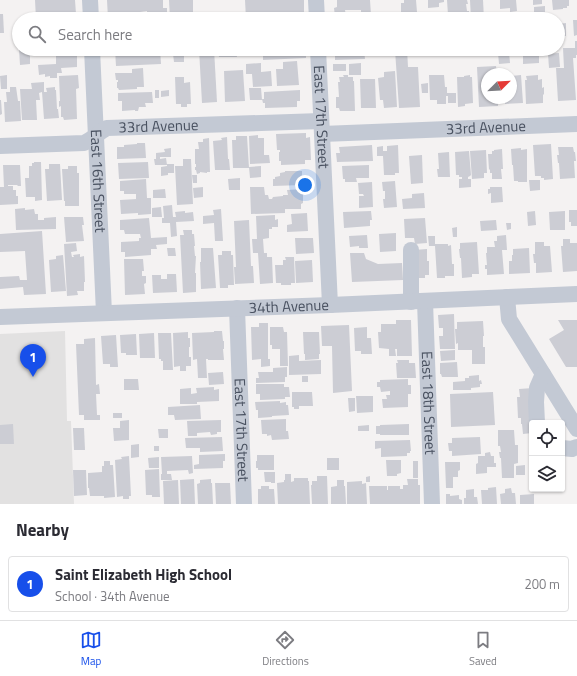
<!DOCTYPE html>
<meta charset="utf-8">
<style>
:root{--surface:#fff;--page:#f2f2f3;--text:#2b2b33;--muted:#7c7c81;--line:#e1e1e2;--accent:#174fea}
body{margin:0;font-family:"Titillium Web",sans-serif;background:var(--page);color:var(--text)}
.controls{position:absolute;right:12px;bottom:12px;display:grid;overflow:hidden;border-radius:4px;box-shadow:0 1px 3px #0004}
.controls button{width:36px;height:36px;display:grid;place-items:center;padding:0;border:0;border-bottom:1px solid var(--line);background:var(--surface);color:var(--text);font:20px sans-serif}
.compass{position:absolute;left:481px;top:68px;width:36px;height:36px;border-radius:50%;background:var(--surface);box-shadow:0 1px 3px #0004;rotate:66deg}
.you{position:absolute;left:305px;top:185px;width:14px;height:14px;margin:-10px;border:3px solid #fff;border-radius:50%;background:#1a73e8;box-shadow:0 0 0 6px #1a73e833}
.badge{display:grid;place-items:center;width:26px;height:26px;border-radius:50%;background:var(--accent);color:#fff;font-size:13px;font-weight:700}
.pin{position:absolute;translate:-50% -33px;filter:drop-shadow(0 1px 2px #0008)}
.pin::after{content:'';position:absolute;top:21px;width:14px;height:12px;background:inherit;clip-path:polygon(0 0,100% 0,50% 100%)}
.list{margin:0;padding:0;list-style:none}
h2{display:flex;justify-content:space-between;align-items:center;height:52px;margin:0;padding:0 16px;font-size:17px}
h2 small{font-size:13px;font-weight:400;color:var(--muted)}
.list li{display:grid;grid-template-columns:26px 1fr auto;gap:12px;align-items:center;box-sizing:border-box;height:56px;margin:0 8px 8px;padding:0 8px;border:1px solid var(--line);border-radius:4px}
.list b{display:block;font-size:15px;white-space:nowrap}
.list p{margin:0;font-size:13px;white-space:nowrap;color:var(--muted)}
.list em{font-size:13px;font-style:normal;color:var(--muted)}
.icon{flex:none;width:22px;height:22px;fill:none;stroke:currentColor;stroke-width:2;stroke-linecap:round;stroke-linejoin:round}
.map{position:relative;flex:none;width:577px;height:504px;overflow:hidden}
.search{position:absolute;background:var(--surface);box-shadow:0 1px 3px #0004;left:12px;right:12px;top:12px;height:44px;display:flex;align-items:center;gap:10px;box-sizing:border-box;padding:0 14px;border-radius:22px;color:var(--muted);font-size:15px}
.sheet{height:116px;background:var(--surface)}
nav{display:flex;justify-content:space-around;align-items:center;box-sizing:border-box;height:56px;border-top:1px solid var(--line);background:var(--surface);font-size:11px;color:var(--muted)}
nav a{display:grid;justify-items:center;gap:2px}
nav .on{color:var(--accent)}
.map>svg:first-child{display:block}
.education{fill:#e2e1e1}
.building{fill:#cccdd4}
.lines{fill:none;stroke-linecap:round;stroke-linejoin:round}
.minor{stroke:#c3c9d4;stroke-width:16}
.labels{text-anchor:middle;stroke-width:3;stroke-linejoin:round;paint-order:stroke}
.street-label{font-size:15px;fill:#495160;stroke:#fff}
</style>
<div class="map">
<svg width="577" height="504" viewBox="0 0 577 504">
<rect width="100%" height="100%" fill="#f4f2f2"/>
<path class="education" d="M65 331 67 421H71L74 504H0V334Z"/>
<g class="building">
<path d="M35 0H75L76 14H77L78 19H36Z"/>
<path d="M107 0H163V8H167V19H147V11L140 12 141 13 124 12V14H116V19H108Z"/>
<path d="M169 0H193V19H170Z"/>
<path d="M245 0H304V19H246Z"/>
<path d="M337 0H370L371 15 361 16V10H345L346 16 335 17 334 8 337 7Z"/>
<path d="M404 0H416L417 12 401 13V3H404Z"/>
<path d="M428 0H444V2L439 3V7L428 8Z"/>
<path d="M447 0H467L468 4H466L467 11H469V19H456V15H448Z"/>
<path d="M470 0H483L484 19H471Z"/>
<path d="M500 0H516L517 11 510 12V8L500 9Z"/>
<path d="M533 0H542V4L533 5Z"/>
<path d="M552 0H569V6H567V8H563V9L553 10Z"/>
<path d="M545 6V12L534 13V7Z"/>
<path d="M0 14H3L4 33H0Z"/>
<path d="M573 20H577V35L574 36Z"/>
<path d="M566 23V36H562V44H558V24Z"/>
<path d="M575 41H577V55H576V58H573L576 100 558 101 556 68H564L563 48H575Z"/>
<path d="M19 49H30V64L20 65Z"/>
<path d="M115 49H160L161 64 116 66Z"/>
<path d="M199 49H214L217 102 202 103Z"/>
<path d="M218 49H236L237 57H219Z"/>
<path d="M244 49H253L254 56H244Z"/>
<path d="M256 49H306V58L263 60V53H256Z"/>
<path d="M335 49H364L365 59 335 60Z"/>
<path d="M407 49 408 67H418L420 107 399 108 395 50Z"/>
<rect x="434" y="49" width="5" height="7"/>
<path d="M523 49H548V52L539 53V63L523 64Z"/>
<path d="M509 52 510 63 499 64 498 53Z"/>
<path d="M184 53V62H174L173 54Z"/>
<path d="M559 53 560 67 549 68 548 54Z"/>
<path d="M77 55V67L61 68 62 73H57V78H50V76L45 77V74L39 75 38 65 56 64V56Z"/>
<path d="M297 61 299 85 277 86 276 69H283V62Z"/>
<path d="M261 63V72L271 71 272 86 253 87 252 74H246V64Z"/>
<path d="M361 63V75H349V64Z"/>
<rect x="333" y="64" width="13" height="7"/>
<path d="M496 66 497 74H487V98H498V106L479 107 477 67Z"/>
<path d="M143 68 144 87H137V89L119 90 118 88H117V82H118V80H116L115 73H132V69Z"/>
<path d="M243 70 245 101 225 102 224 71Z"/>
<path d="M395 71 397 107 384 108 383 100H380L378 78 384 77V72Z"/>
<path d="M7 75V89H1L0 76Z"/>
<path d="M78 75 79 88 76 89 77 119 64 120 63 117H61V106L59 107V101H60L59 76Z"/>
<path d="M343 75H348V77H353V81H354L355 111H340L339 108H336V97H339L338 82H340L339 77H344Z"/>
<path d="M429 75H444L445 87H447V93H456V103H448V96H446V104H437V100H430Z"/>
<path d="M470 75V77H472L473 103 465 104V106L458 107 457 77H464V76Z"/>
<path d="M521 75 523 103 505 104V98H511V76Z"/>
<path d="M538 75V80L542 79V88L544 87V94L543 95V103L526 104 525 80H527L526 76Z"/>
<path d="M175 77H184V83L190 82 191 104H187V107H181V104H176Z"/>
<path d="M360 79H375L376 108H361Z"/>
<path d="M44 82V92H47L46 88 55 87V90H56L57 109H58L59 118 44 119 42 92 39 93 40 100H36L37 120H22L20 89H32L31 83Z"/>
<path d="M428 83V93H422L421 84Z"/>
<path d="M10 87H16L18 101H20L21 121 5 122 4 102H7L6 92H10Z"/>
<path d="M249 88H261L262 100H250Z"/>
<rect x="155" y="90" width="4" height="8"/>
<path d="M169 90V96L161 97V91Z"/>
<path d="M300 90V101H297V107L265 108V103H263L262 99H264V92Z"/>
<path d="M152 92 153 103H145L146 107H139L138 111H135V110L122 111V101H118V93Z"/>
<path d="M0 100H1L2 114 0 115Z"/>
<path d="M306 133V138L310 137 311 160H305V164L281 165V161H279V152H280V150H277L276 134Z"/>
<path d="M258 135V138H264V155H269L270 163 250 164 249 136Z"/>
<path d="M236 136H247L249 168H233L232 140H236Z"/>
<path d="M227 137 228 159H229L230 170H215L213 141 222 140 221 138Z"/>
<path d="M209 138 210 172H207V173L200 172V173L197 174 196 170H195V167H196V164H195V149H199L198 142H203V139Z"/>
<path d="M137 143H145L146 158 117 159V147H124V145L137 144Z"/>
<path d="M551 144 553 179 544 180V178H541V176H535L533 145Z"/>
<path d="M372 145 373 161 337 162 336 153H340L339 147Z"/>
<path d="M398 145 399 173H395V175H384L383 156H377V147L383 146V151H387V146Z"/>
<path d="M558 147H573L574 152H575L576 161H574L575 178 560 179 559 163H558L557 155H559Z"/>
<path d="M171 148V157H160V159L166 158 167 165H155L154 159H156V153L165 152 164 149Z"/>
<path d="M521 148V150L527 149V182H518V181H514L513 165H512L511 149Z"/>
<path d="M502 149 503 169H501L502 179H492V173H490V169L489 170 488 154H492V151H494V150Z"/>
<path d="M486 150 487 173H484V178L472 179 470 151Z"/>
<path d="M469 151 471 175 470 176 468 177V179H471V187L459 188V179H462V177H459V175H456L455 152Z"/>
<path d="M449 152 450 177H438L437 169H439L438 153Z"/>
<path d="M422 155 423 183 411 184 409 156Z"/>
<path d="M183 159H191L193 204 177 205 175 166H183Z"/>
<path d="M34 162H41L42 200 35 201V197H26L25 178H29V166H32V163H34Z"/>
<path d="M148 162 149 178 119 179 118 163Z"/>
<path d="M49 164H60L62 200 47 201 45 169H49Z"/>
<path d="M167 164H174V173H168V175L161 176V167L167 166Z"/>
<path d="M3 165H20L21 186H18L17 185H8V186H13V190H16V196H18V204L0 205V187H4Z"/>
<path d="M369 165V178H356L357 182H345V179H343L342 166Z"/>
<path d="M68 166H77V173H79V206H65V201H64L62 169H68Z"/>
<path d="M261 166V177L250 178 249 167Z"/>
<path d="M285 171H302V185L273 186V179H275V177L280 176V173L285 172Z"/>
<path d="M192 175H197V183H193Z"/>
<path d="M240 178V190H229L228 179Z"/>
<path d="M146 179 147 198H151V214L138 215V213L121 214 120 200 137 199H136V194H124V191H120V181Z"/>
<path d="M529 180H540V190L530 191Z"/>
<path d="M395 181 397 207 384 208 383 199H385V191H383L382 182Z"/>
<path d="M372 182 373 207 359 208V196H364L363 194H359L358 183Z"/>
<path d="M203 187V197L194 198 193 188Z"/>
<path d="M250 187H264L265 195H268L269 199H272L273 197 283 196V195H288L287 190 303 189V203L301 204V209H285V213L251 214Z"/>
<path d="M490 187H502L503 202 491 203V193L488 194V189H490Z"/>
<path d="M165 189 166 198H153V190Z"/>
<path d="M424 193 425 208 403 209 402 199 412 198V194Z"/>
<path d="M172 205 173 217H176L175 212 185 211V213L193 212 194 221 176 222 177 236 171 237 170 223H162V218H164L163 206Z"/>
<path d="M161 207 162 217H152V208Z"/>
<path d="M25 208V210L34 209 35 214H38V220H44V218L56 217V229L16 230 15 209Z"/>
<path d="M221 209 223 241H215L214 223 203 224V216L214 215 213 210Z"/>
<path d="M569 210H577V226H571V222H569Z"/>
<path d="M371 211 372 220H370V226L344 228 343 212Z"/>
<path d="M535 211 536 225 528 226 527 212Z"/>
<path d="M565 211V230H550L549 212Z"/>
<path d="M307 213 308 231 287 232V225L292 224 291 214Z"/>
<path d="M275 215V220L278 219V227H272V229H269V238L263 239 264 253H267V257H272L273 283 260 284 258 253H253L252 239H257L256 216Z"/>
<path d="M64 217H83L84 225H82L84 241 66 242Z"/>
<path d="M149 218 151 238 167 237V244L156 245 157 249H151V255L125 257V252H121V242L139 241V238H141L140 234H125L124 230H120V220Z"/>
<path d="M425 218 427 243 415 244 414 238H405L404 219Z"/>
<path d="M249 220 251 266H253L254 283 235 284 234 267H236L234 221Z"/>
<path d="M496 220 497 230 481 231 480 221Z"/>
<path d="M506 223H511V229L507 230Z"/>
<path d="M457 227V237H453L452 228Z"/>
<path d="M183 230H192V234H194L195 246H194L195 256H196L195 273H196V292L183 293 180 235H184Z"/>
<path d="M42 231 46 294 24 295 23 287 0 289V277L19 276 20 280H27L25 251 0 252V234Z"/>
<path d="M396 233V251L380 252 379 234Z"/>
<path d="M367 235 368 248H359V246L350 247 349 236Z"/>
<path d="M506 235 507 250H502L504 274 487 275V269H485V265H487L486 253H487V247H495L494 241H497V236Z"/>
<path d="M428 236H435V244H448V246L451 245 452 264H454V276H445V278H437L435 246H429Z"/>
<path d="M295 238H313L314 253 296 254Z"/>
<path d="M563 239H570V243H577V271L563 272 561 246H563Z"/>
<path d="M477 242 479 274H472V277L462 278 461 258H460L459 249H460V243Z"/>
<path d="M535 242H544V246H550L552 272 536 273V263H534L533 254H535Z"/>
<path d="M76 243 77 251 71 252 72 257H74L73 255 80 254V257L84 256 85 282H84V291H77L78 295 67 296 64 244Z"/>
<path d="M167 248H175L176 256H168Z"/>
<path d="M201 248H213L216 288 201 289 200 262H201Z"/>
<path d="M529 248 530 273 509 274V261H512V255H513V249Z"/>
<path d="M427 249V261H429V275H425V278H418L414 250Z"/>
<path d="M222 251H231V255H233L234 285H228V288H220L218 255H222Z"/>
<path d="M350 253H364L366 259 378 264 402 263 403 280 352 282Z"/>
<path d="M63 255 66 291 51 292 49 260 56 259V256Z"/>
<path d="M285 257H294L295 283H291V285H281V283H276L275 265H283V260H286Z"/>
<path d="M124 259H143L144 271H142V276H146V283L144 284 145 294 125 295Z"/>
<path d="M312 260 313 282 296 283 295 261Z"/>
<path d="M167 274H176L177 292 153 293 152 275H161V279H167Z"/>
<path d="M454 314 455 349H440L439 336H443V328H439L438 315Z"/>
<path d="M396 320H411L412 356H397V349H395L396 356H389V349L379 348 378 332H381V324H396Z"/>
<path d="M558 320H577V367H566L549 339 564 330Z"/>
<path d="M483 321 484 336H483V347H485V364H472V350H458V343L456 344 455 329H457V322Z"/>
<path d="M259 323H268V359H270V366L261 367V359L252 360 251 327H259Z"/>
<path d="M349 325 352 391 333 393 332 346H322L321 326Z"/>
<path d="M270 327H283L284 332H287L288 366H280V349H272V345H270Z"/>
<path d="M367 327V338H371L372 354H361V351H355L354 328Z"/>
<path d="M214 331H222L223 341H224V349H223L224 360H208V359H206L207 378H198L197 359 193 360 192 333 214 332Z"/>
<path d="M188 332V338H190V347H189V357H191V366H186V371H180V366L174 367 173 333Z"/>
<path d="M303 332H319L320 354H319V359L305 360V354H304Z"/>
<path d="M154 333 155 358H140L139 334Z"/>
<path d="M158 333H171L173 370H163V361H161V359H159Z"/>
<path d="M136 334 137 355H126V353H121L120 335Z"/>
<path d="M116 335 118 367H110V364H103L101 336Z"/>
<path d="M95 338 96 385 99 384 100 394H96L97 415H100V420H84V415H79L76 344H84V339Z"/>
<path d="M455 350V360L441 361 440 351Z"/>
<path d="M299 355V361L321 360V374L289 375V356Z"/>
<path d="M397 360H409V363H415L416 378H397L396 363H398Z"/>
<path d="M457 362 458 377H442L441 374H440V363Z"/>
<path d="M287 367V377H285V382L256 383V378H259L258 372H273V368Z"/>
<path d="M223 372 224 384 209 385 208 373Z"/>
<path d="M479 375V381L481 380 482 384H480V387L471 388V390H453V382L465 381V378H469V376Z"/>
<rect x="302" y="376" width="6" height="6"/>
<path d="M124 379H138L139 390H124Z"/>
<path d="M408 379V385H411V394H408V407L383 408 382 399H387L386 395H390V391L381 392 380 387H377V382H380V380Z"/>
<path d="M256 384H284V387H289L290 397H285V399L260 400V394H256Z"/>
<path d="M214 387V390L219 389V401L197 402V404H180V389L191 388V394L197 393 196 388Z"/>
<path d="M533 388 532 433 523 434 522 424H521V418H518L517 397H520L519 389Z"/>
<path d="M292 392H312L313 406H299V409H294V407H292Z"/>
<path d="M493 392 495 425 451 427 450 394Z"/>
<path d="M356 396H373V412L357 413Z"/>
<path d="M348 398H355V411L349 412Z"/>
<path d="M280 401V403L286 402V405H288L289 415 272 416V417L258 418V410H256L255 402Z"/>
<path d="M200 405 201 419 175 420 174 415H168V407Z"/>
<rect x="113" y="413" width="9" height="5"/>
<path d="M286 419V431H288L289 439 272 440 271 435 267 436V434H262L261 420Z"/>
<path d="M129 420V440L114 441 113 428H120V421Z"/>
<path d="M221 420V432H217V434L211 435 210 432 197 433V436H188L187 421Z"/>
<path d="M13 424 14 444H0V425Z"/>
<path d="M409 424V435H380V434H376V426H380V425Z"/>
<path d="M369 425V431H358V426Z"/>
<path d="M73 428H84L85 450H74Z"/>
<path d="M158 429H168V438H159Z"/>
<path d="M498 430H514L515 445H518V463L514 464V478H502L501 458H500L499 452H501L500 446H498Z"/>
<path d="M222 437 223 451 200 452V448H186L185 438Z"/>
<path d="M480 437 481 454 452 456V451H449L448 443H452V438Z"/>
<path d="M410 440 411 451H410V453H407V456L381 457V448L375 449V441Z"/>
<path d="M139 444V457L131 458V445Z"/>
<rect x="154" y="446" width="5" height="5"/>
<path d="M490 452 491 456H494V463H496V467H487V473L476 474V464L478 463V456H485V453Z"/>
<path d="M225 454V461H223V468L194 469V465L199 464V455Z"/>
<path d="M257 455H274V470H258V468H256V461H257Z"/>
<path d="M129 456 131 496H129V499H123V496L117 497 115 460 122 459 121 457Z"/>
<path d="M192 456 193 473 189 474 188 470 167 471V474H171L172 480H161V474H162L161 457Z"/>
<path d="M159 457V468H149L148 458Z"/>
<rect x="327" y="458" width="12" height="12"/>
<path d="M386 460H401V473L397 474V476H387Z"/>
<path d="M104 461H110V465H113L115 497 104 498V496H90L89 488H88V473L102 472V466H104Z"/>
<rect x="413" y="461" width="5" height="17"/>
<path d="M445 462H460V470L458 471V477H453V488H446Z"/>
<path d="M525 465V475H516V466Z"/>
<path d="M159 469 160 497H152V495H146L145 470Z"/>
<path d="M73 470H86L87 495 74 496Z"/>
<path d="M264 472H275V483H271V482H265Z"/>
<path d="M285 474H291V482L294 481V478H308V481H309L310 504H278L277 483 284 482V480H285Z"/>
<path d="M317 476H327L328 504H312L311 485H312V481H317Z"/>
<path d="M370 476V482H366V477Z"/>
<path d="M194 479 195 504H181L180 480Z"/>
<path d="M211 479V483H212L213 504H198L197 484 200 483V480Z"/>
<path d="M407 479H418V485H420V504H370L369 486H387V490H388V486H400V489H403V485H408Z"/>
<path d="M178 480 179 504H164L163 481Z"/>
<path d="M337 480H344V486H345L346 504H331V487L337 486Z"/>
<path d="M362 481V484L366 483 367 504H347V482Z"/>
<path d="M215 483H230L231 504H216Z"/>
<path d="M261 486H269V489H274L275 504H258V489H261Z"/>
<path d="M496 487 497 504H482L481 490H488V488Z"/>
<path d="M511 488 512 493H515L516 504H501L500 494 505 493V489Z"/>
<path d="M474 489V497H477L478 504H464V498H466V490Z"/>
<path d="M446 494H450V496L459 495V499L462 500V504H446Z"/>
<path d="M534 494V504H520V495Z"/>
</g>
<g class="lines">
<g class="minor">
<path d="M90 0 91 19"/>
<path d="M316 0 317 19"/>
<path id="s1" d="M92 49 104 313"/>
<path id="s2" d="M318 49 330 305"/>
<path id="s3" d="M322 134 577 124"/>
<path id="s4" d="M0 146 84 143C93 139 99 132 107 128L321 121"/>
<path d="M411 250V302"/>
<path d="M507 297 509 319 577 429"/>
<path id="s5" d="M425 301 432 504"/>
<path id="s6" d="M237 308 244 504"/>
<path id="s7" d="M0 317 330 305 577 294"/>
<path d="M537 423 536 402 537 388 543 374"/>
<path d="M562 448 572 449 577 447"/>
</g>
</g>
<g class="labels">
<g class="street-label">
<text dy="5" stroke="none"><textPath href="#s2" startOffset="68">East 17th Street</textPath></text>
<text dy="5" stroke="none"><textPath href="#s4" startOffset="163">33rd Avenue</textPath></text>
<text dy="5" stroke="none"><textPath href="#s3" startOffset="164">33rd Avenue</textPath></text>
<text dy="5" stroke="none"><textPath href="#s1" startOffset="132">East 16th Street</textPath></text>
<text dy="5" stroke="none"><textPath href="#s7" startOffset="289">34th Avenue</textPath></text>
<text dy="5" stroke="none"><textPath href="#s5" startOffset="102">East 18th Street</textPath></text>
<text dy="5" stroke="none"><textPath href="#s6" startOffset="122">East 17th Street</textPath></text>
</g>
</g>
</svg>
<div class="controls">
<button><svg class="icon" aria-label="locate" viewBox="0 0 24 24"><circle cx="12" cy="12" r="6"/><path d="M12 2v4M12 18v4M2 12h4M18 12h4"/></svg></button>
<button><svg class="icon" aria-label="layers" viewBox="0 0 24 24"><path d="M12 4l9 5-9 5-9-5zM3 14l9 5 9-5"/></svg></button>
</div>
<svg class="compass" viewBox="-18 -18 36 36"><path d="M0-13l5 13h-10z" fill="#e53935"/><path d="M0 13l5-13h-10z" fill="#7c7c81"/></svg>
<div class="you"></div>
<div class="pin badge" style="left:33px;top:377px">1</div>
<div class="search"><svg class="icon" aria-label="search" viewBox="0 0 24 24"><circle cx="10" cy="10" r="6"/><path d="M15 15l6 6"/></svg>Search here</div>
</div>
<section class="sheet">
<h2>Nearby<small></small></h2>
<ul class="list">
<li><span class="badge">1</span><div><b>Saint Elizabeth High School</b><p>School · 34th Avenue</p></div><em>200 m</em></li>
</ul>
</section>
<nav>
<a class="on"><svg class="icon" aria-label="map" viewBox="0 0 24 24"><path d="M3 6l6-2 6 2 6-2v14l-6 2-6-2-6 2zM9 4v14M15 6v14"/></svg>Map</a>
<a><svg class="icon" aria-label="directions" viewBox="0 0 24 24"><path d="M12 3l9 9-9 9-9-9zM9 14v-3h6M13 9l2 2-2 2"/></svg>Directions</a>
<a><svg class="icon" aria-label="saved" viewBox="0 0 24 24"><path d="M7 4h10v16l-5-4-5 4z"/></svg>Saved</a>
</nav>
